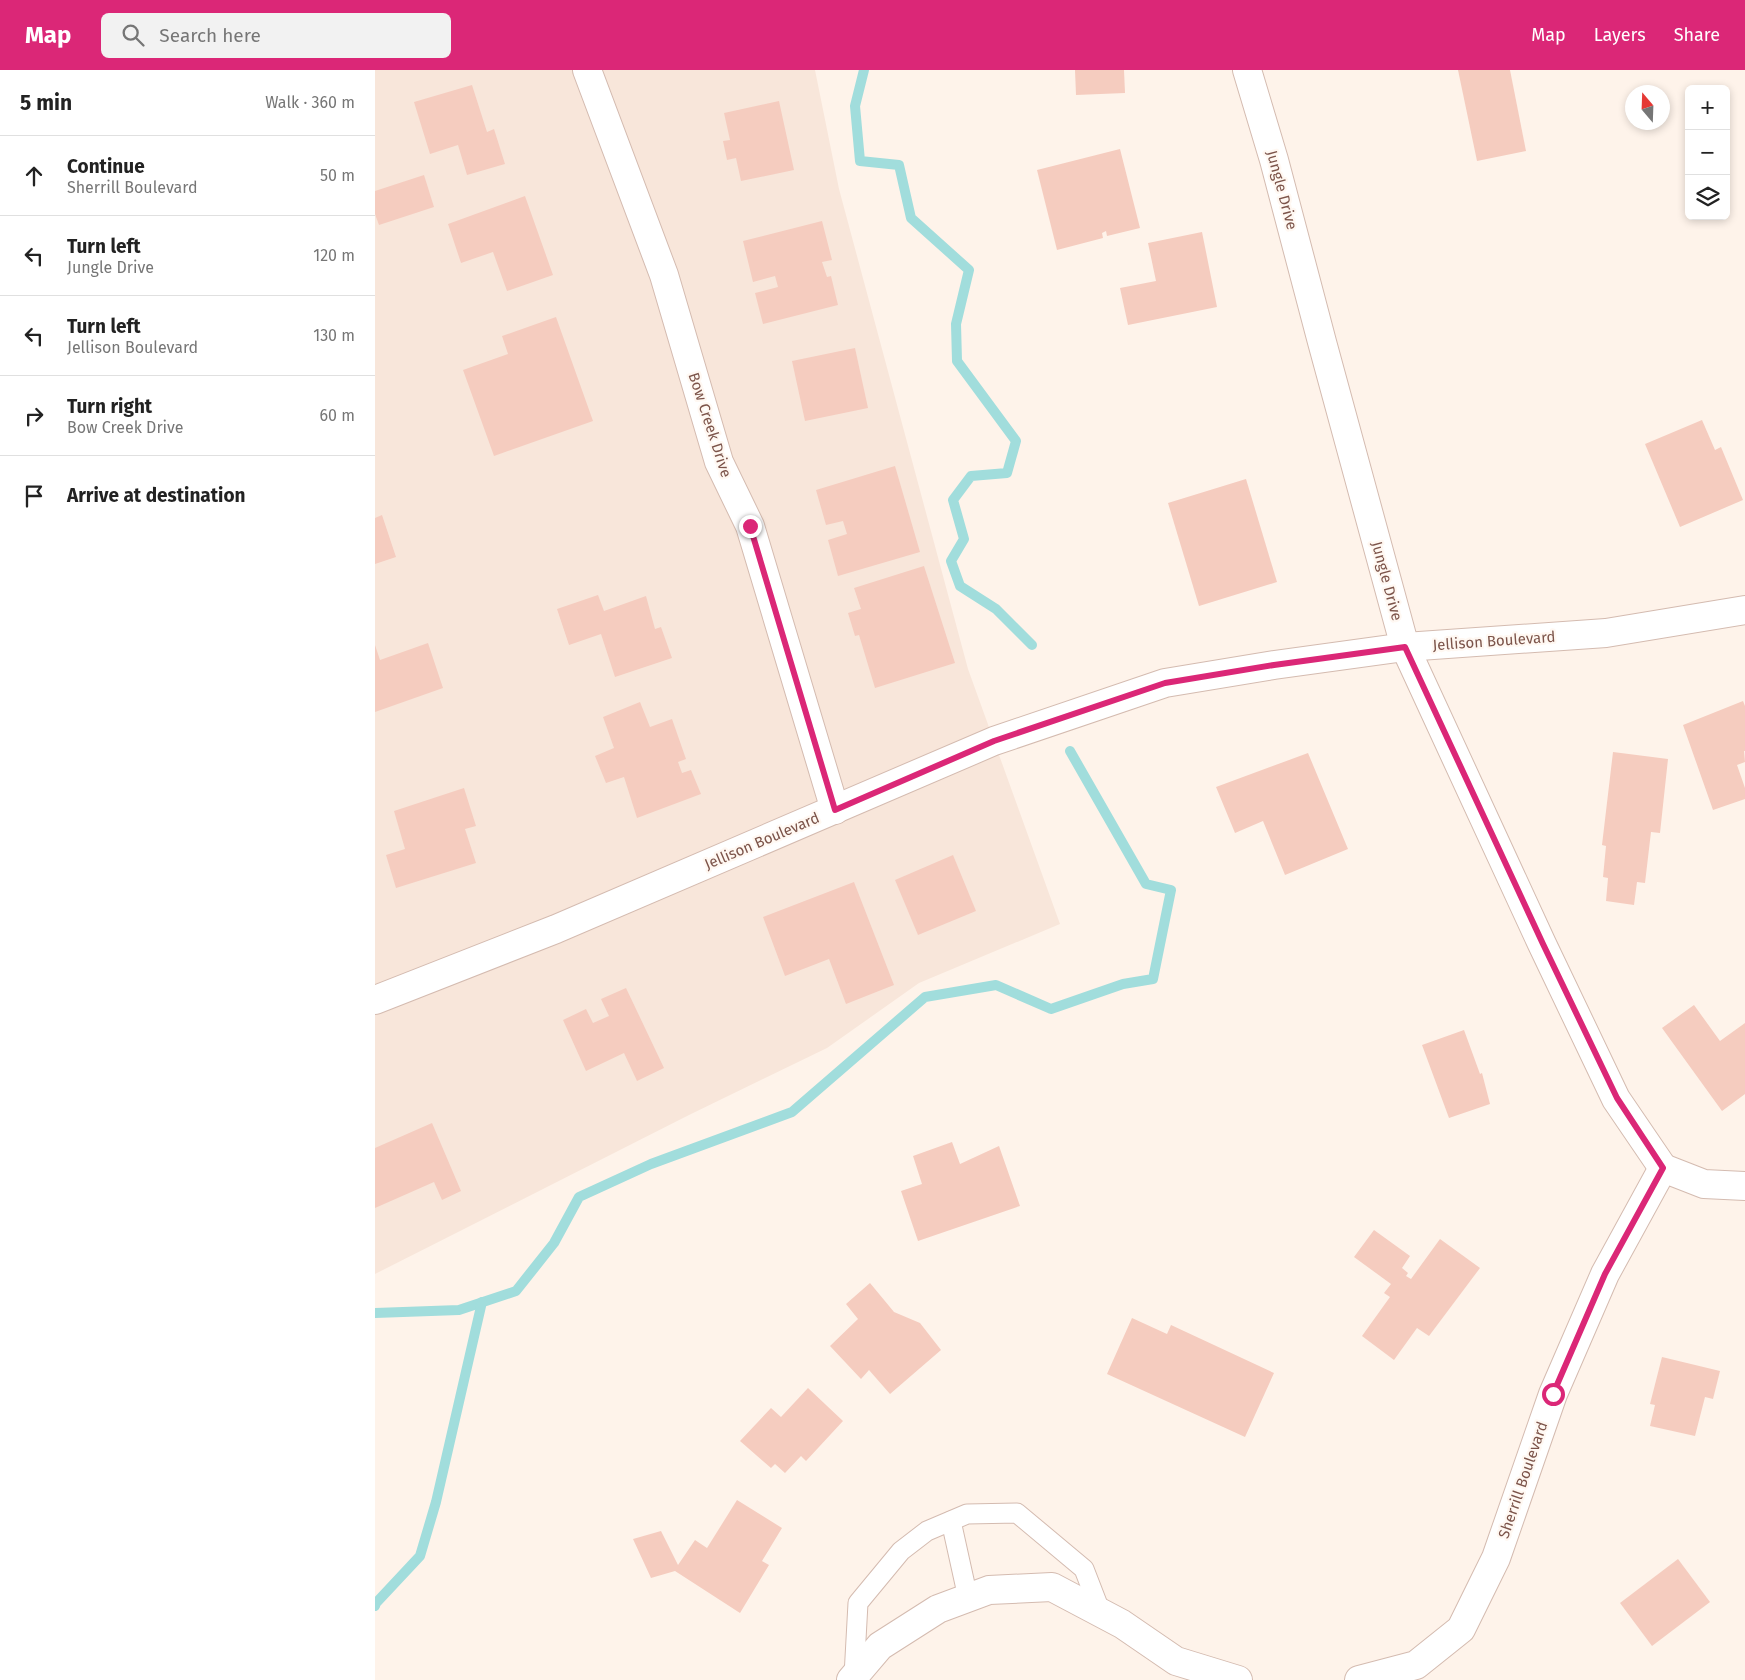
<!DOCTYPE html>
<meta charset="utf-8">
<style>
:root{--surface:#fff;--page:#f2f2f2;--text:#222;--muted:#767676;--line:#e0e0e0;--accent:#db2777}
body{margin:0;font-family:"Fira Sans",sans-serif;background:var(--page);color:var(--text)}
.controls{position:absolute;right:15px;top:15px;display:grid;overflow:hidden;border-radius:8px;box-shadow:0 2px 8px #0003}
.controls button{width:45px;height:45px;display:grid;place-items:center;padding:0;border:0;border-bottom:1px solid var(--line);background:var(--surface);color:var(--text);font:25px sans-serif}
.compass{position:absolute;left:1250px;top:15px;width:45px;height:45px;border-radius:50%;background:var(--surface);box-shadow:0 2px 8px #0003;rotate:341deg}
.stop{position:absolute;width:15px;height:15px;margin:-11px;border:4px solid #db2777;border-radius:50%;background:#fff}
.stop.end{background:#db2777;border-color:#fff;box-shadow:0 1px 5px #0008}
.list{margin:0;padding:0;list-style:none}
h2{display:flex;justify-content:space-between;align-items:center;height:65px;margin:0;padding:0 20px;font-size:21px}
h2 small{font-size:16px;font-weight:400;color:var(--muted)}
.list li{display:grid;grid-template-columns:32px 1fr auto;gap:15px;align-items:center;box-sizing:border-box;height:80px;padding:0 20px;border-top:1px solid var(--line)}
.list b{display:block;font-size:19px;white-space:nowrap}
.list p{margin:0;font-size:16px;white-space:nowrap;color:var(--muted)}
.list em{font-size:16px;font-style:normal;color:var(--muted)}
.icon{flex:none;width:28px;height:28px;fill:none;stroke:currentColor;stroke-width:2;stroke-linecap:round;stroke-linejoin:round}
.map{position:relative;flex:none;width:1370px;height:1610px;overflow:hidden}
header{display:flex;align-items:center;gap:30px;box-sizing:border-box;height:70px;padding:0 25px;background:var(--accent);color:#fff}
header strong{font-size:24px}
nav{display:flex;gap:28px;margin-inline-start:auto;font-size:18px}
.search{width:350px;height:45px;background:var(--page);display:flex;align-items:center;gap:12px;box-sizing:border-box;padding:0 18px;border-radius:8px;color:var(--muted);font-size:19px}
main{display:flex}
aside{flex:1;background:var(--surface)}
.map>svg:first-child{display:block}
.residential{fill:#f8e6da}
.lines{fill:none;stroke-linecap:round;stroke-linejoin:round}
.stream{stroke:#a1dddc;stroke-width:10}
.building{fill:#f5ccbf}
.lane-casing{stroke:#d4bbb0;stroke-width:21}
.street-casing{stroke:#d4bbb0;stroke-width:30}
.lane{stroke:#fff;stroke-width:19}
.street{stroke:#fff;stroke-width:28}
.route{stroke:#db2777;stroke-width:6}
.labels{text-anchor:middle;stroke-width:4.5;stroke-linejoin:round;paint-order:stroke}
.street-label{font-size:15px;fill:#7c544a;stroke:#fff8f2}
</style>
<header>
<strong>Map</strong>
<div class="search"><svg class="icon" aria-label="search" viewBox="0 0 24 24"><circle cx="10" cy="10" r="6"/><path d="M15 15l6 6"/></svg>Search here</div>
<nav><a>Map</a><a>Layers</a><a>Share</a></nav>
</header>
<main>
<aside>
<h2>5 min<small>Walk · 360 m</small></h2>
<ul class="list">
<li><svg class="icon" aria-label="ahead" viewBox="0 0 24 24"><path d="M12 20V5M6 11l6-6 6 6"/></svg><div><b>Continue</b><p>Sherrill Boulevard</p></div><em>50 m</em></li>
<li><svg class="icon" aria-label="left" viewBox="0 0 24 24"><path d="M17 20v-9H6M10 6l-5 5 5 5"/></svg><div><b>Turn left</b><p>Jungle Drive</p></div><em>120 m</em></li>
<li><svg class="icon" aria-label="left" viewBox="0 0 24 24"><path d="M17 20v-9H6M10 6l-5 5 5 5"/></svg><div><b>Turn left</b><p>Jellison Boulevard</p></div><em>130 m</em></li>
<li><svg class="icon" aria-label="right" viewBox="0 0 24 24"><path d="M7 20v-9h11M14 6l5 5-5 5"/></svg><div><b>Turn right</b><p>Bow Creek Drive</p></div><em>60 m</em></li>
<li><svg class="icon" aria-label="arrive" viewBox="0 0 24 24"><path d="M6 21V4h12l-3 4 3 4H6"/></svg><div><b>Arrive at destination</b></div></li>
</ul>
</aside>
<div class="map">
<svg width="1370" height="1610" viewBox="0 0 1370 1610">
<rect width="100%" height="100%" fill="#fef3ea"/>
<path class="residential" d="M0 0H440L464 119 593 599 685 854 544 913 452 978 314 1045 0 1204Z"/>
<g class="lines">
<g class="stream">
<path d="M489 0 480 36 485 91 524 95 536 148 594 200 581 254 582 291 641 371 632 403 596 406 578 430 589 469 576 491 585 516 621 539 657 575"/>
<path d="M0 1243 84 1240 141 1221 179 1173 204 1127 276 1094 417 1042 550 927 621 915 676 939 748 914 778 909 796 820 771 814 695 681"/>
<path d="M0 1536 1 1533 45 1486 61 1432 107 1232"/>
</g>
</g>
<g class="building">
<path d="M700 0H749L750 23 701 25Z"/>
<path d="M1083 0H1135L1151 81 1102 91Z"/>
<path d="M97 15 112 62 119 59 130 94 92 105 83 75 55 84 39 32Z"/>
<path d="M404 31 419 100 366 111 361 88 352 90 348 71 355 70 349 43Z"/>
<path d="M745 79 765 158 732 166 731 161 727 163 728 168 682 180 662 100Z"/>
<path d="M49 105 59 137 4 155 0 144V121Z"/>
<path d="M150 126 178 205 132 221 118 182 86 193 73 154Z"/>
<path d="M447 151 457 190 447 192 452 207 456 206 463 235 388 254 380 223 403 217 400 206 378 212 368 171Z"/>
<path d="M827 162 842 237 753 255 745 218 781 211 773 173Z"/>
<path d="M181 247 218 351 119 386 88 300 133 284 127 266Z"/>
<path d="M480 278 493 338 430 351 417 291Z"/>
<path d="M1327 350 1340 380 1346 377 1368 430 1305 457 1270 374Z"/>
<path d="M520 396 545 482 463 506 453 470 472 464 468 451 451 455 441 420Z"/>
<path d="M871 409 902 512 824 536 793 433Z"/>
<path d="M7 445 21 487 0 494V448Z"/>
<path d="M549 496 580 593 500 618 484 565 480 566 473 543 486 539 479 518Z"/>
<path d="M223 525 229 541 271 526 280 559 286 557 297 588 240 607 226 564 194 575 182 539Z"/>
<path d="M53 573 68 618 0 642V575L5 590Z"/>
<path d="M1368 631 1370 636V681H1369L1370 692 1362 695 1370 718V729L1338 740 1308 655Z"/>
<path d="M265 632 275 657 297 649 311 689 303 692 307 703 316 700 326 724 262 748 249 707 231 713 220 686 239 678 228 647Z"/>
<path d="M1238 682 1293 689 1285 763 1276 762 1270 813 1262 812 1259 835 1231 831 1233 808 1228 807 1231 776 1227 775Z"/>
<path d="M933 683 973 779 910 805 888 751 860 763 841 717Z"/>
<path d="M89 718 101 756 90 759 101 793 21 818 11 785 30 779 19 741Z"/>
<path d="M578 785 601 841 543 865 520 810Z"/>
<path d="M479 812 519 915 471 934 454 889 410 906 388 847Z"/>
<path d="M251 918 289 998 262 1011 249 983 211 1001 188 950 211 939 218 953 234 946 226 929Z"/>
<path d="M1319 935 1345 971 1370 953V1024L1347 1041 1287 958Z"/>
<path d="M1089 960 1105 1004 1107 1003 1115 1034 1074 1048 1047 975Z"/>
<path d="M57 1053 86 1121 67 1130 59 1112 0 1138V1078Z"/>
<path d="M577 1072 585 1094 624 1076 645 1136 543 1171 526 1121 547 1114 538 1086Z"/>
<path d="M999 1160 1035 1186 1027 1198 1033 1203 1031 1206 1036 1209 1065 1169 1105 1198 1054 1266 1042 1258 1019 1290 987 1266 1015 1227 1009 1223 1016 1214 979 1187Z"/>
<path d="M495 1213 519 1242 545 1253 566 1280 515 1324 494 1300 486 1309 455 1276 483 1249 471 1234Z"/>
<path d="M757 1248 792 1264 796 1255 899 1303 870 1367 732 1304Z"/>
<path d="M1287 1287 1345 1301 1338 1329 1330 1327 1320 1366 1275 1356 1280 1335 1275 1334Z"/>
<path d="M433 1318 468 1351 431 1391 426 1386 410 1403 400 1394 396 1398 365 1371 396 1338 406 1347Z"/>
<path d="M362 1430 407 1458 387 1491 394 1495 365 1543 300 1501 276 1508 258 1469 286 1461 303 1495 320 1470 332 1478Z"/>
<path d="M1303 1489 1335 1532 1277 1576 1245 1533Z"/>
</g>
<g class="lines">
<defs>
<g id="lane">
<path d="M576 1451 593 1528"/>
<path d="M479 1606 483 1533 526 1481 552 1461 592 1444 642 1443 709 1499 726 1543"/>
</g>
<g id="street">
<path d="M212 0 289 205 344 392 375 456 460 740"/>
<path d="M872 0 899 90 947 272 1030 577 1167 874 1241 1029 1288 1098"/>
<path d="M0 930 181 859 619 671 790 613 899 595 1030 577 1231 563 1370 540"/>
<path d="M1288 1098 1329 1114 1370 1116"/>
<path d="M476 1610 505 1576 563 1539 614 1520 677 1517 747 1554 801 1591 863 1610"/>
<path d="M984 1610 1041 1595 1086 1559 1121 1488 1178 1324 1230 1204 1288 1098"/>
</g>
</defs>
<use href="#lane" class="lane-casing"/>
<use href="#street" class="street-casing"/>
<use href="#lane" class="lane"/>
<use href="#street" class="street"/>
</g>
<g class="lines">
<path class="route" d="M375 456 460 740 619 671 790 613 899 595 1030 577 1168 874 1242 1028 1288 1098 1230 1204 1178 1324"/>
</g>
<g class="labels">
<g class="street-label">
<text transform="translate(907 120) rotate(75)" y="5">Jungle Drive</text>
<text transform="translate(335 355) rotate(72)" y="5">Bow Creek Drive</text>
<text transform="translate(1012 511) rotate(75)" y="5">Jungle Drive</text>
<text transform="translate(1119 571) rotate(-4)" y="5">Jellison Boulevard</text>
<text transform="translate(387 771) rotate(-23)" y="5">Jellison Boulevard</text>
<text transform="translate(1148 1410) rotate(-71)" y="5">Sherrill Boulevard</text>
</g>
</g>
</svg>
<div class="controls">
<button>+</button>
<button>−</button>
<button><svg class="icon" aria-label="layers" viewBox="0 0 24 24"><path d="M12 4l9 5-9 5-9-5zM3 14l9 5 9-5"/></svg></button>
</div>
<svg class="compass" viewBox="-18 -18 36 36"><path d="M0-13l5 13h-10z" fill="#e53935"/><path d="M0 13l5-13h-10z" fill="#767676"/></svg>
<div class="stop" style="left:1178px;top:1324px"></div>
<div class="stop end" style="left:375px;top:456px"></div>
</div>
</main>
